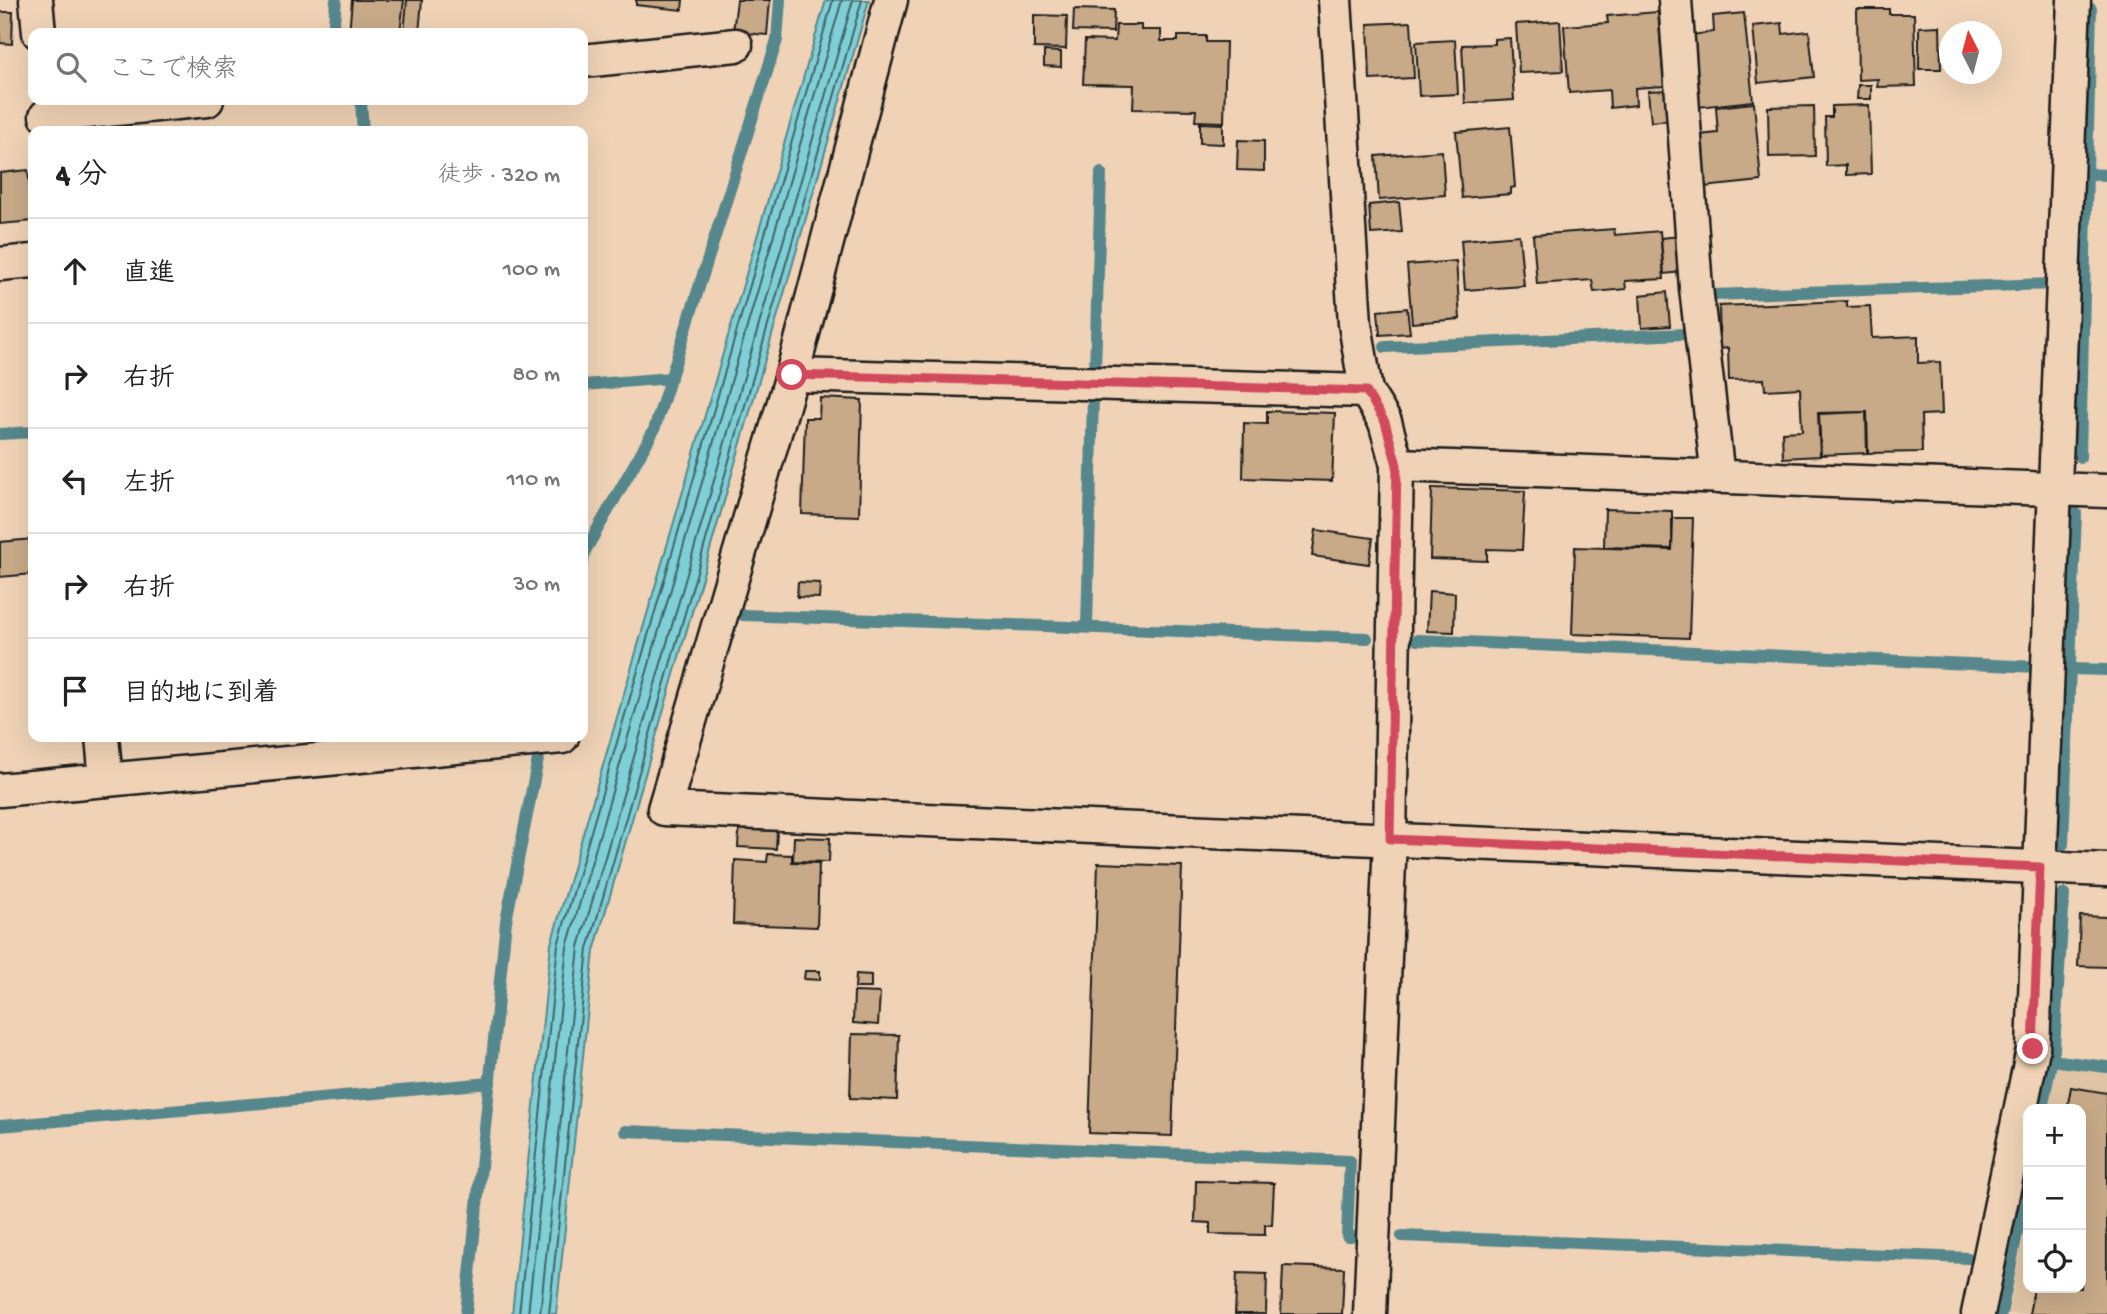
<!DOCTYPE html>
<html lang="ja">
<meta charset="utf-8">
<style>
:root{--surface:#fff;--page:#f2f2f2;--text:#222;--muted:#767676;--line:#e0e0e0}
body{margin:0;font-family:"Gochi Hand","Klee One",sans-serif;background:var(--page);color:var(--text)}
.controls{position:absolute;right:21px;bottom:21px;display:grid;overflow:hidden;border-radius:14px;box-shadow:0 7px 28px #0002}
.controls button{width:63px;height:63px;display:grid;place-items:center;padding:0;border:0;border-bottom:2px solid var(--line);background:var(--surface);color:var(--text);font:35px sans-serif}
.compass{position:absolute;left:1939px;top:21px;width:63px;height:63px;border-radius:50%;background:var(--surface);box-shadow:0 7px 28px #0002;rotate:354deg}
.stop{position:absolute;width:21px;height:21px;margin:-16px;border:5px solid #d1495b;border-radius:50%;background:#fff}
.stop.end{background:#d1495b;border-color:#fff;box-shadow:0 2px 7px #0008}
.list{margin:0;padding:0;list-style:none}
h2{display:flex;justify-content:space-between;align-items:center;height:91px;margin:0;padding:0 28px;font-size:30px}
h2 small{font-size:23px;font-weight:400;color:var(--muted)}
.list li{display:grid;grid-template-columns:46px 1fr auto;gap:21px;align-items:center;box-sizing:border-box;height:105px;padding:0 28px;border-top:2px solid var(--line)}
.list b{display:block;font-size:26px;white-space:nowrap}
.list em{font-size:23px;font-style:normal;color:var(--muted)}
.icon{flex:none;width:38px;height:38px;fill:none;stroke:currentColor;stroke-width:2;stroke-linecap:round;stroke-linejoin:round}
.map{position:relative;flex:none;width:2107px;height:1314px;overflow:hidden}
.search{position:absolute;background:var(--surface);box-shadow:0 7px 28px #0002;left:28px;top:28px;width:560px;height:77px;display:flex;align-items:center;gap:18px;box-sizing:border-box;padding:0 24px;border-radius:14px;color:var(--muted);font-size:26px}
.panel{position:absolute;background:var(--surface);box-shadow:0 7px 28px #0002;left:28px;top:126px;width:560px;height:616px;border-radius:14px}
.map>svg:first-child{display:block}
.built{fill:#e0c4a5}
.water{fill:#7ecfd6;stroke:#57878c;stroke-width:2}
.lines{fill:none;stroke-linecap:round;stroke-linejoin:round}
.shore{stroke:#436466;stroke-width:2}
.stream{stroke:#57878c;stroke-width:12}
.building{fill:#c8aa88;stroke:#1c1c1c;stroke-width:2}
.minor-casing{stroke:#1c1c1c;stroke-width:37}
.minor{stroke:#f0d3b6;stroke-width:32}
.route{stroke:#d1495b;stroke-width:9}
</style>
<div class="map">
<svg width="2107" height="1314" viewBox="0 0 2107 1314">
<rect width="100%" height="100%" fill="#f0d3b6"/>
<filter id="ink" filterUnits="userSpaceOnUse"><feTurbulence type="fractalNoise" baseFrequency=".0143" numOctaves="2"/><feDisplacementMap in="SourceGraphic" scale="14" xChannelSelector="R" yChannelSelector="G"/><feConvolveMatrix kernelMatrix="1 2 1 2 8 2 1 2 1" color-interpolation-filters="sRGB"/></filter>
<g filter="url(#ink)">
<path class="built" d="M2057 1065 2107 1071V1314H2008L2028 1210V1288H2081V1109H2048Z"/>
<path class="water" d="M826 0H869L594 951 556 1314H512L551 944Z"/>
<g class="lines">
<g class="shore">
<path d="M519 1314 558 945 833 0"/>
<path d="M528 1314 567 947 842 0"/>
<path d="M540 1314 579 947 853 0"/>
<path d="M549 1314 588 949 862 0"/>
</g>
<g class="stream">
<path d="M333 33 336 0"/>
<path d="M361 102 363 131"/>
<path d="M2087 174 2107 175"/>
<path d="M1711 295 2053 284"/>
<path d="M1385 347 1685 334"/>
<path d="M1095 370 1101 173"/>
<path d="M583 385 671 378"/>
<path d="M0 434 33 432"/>
<path d="M2080 457 2091 9"/>
<path d="M583 562 585 551 654 430 777 40 780 0"/>
<path d="M743 615 1367 638"/>
<path d="M1087 627 1093 398"/>
<path d="M1417 640 2039 667"/>
<path d="M2070 669 2107 670"/>
<path d="M2063 844 2076 513"/>
<path d="M2051 1060 2107 1067"/>
<path d="M2042 1109 2054 1048 2064 894"/>
<path d="M0 1126 490 1083"/>
<path d="M625 1131 1350 1161 1347 1236H1351"/>
<path d="M1402 1236 1968 1258"/>
<path d="M466 1314 506 921 538 759"/>
<path d="M2001 1314 2028 1177"/>
</g>
</g>
<g class="building">
<path d="M352 0H404L400 33H349Z"/>
<path d="M407 0H422L419 33H404Z"/>
<path d="M636 0H683L682 10 636 5Z"/>
<path d="M737 0H770L767 35 733 32Z"/>
<path d="M1074 9 1114 10 1113 32 1073 31Z"/>
<path d="M1857 9H1889V14H1914L1916 86 1877 87 1878 79 1858 80Z"/>
<path d="M0 12H13L12 44 0 43Z"/>
<path d="M1658 12 1664 86 1635 88 1636 105 1610 108 1609 90 1569 93 1564 26 1608 23 1607 16Z"/>
<path d="M1744 13 1753 101 1698 107 1691 35 1714 32 1713 16Z"/>
<path d="M1034 15 1067 16 1066 49 1034 48Z"/>
<path d="M1560 21 1563 71 1519 73 1516 24Z"/>
<path d="M1411 22 1414 78 1370 80 1368 24Z"/>
<path d="M1782 23 1783 34 1809 31 1814 77 1758 83 1753 26Z"/>
<path d="M1116 25H1141V30H1161V41H1178V36H1206V42H1226L1224 122 1195 121 1196 110 1133 109 1134 85 1083 84 1085 40 1115 41Z"/>
<path d="M1940 26 1941 69H1919V27Z"/>
<path d="M1510 38 1514 100 1465 103 1462 45 1494 44V39Z"/>
<path d="M1455 40 1458 94 1419 96 1416 42Z"/>
<path d="M1044 51 1061 52V67L1044 66Z"/>
<path d="M1858 85H1871V99H1857Z"/>
<path d="M1667 90 1670 120 1651 122 1648 91Z"/>
<path d="M1754 103 1761 181 1704 187 1699 135 1718 133 1716 107Z"/>
<path d="M1869 105 1871 174 1846 175V165L1826 166 1825 117H1832V106Z"/>
<path d="M1814 106 1815 156 1769 157 1768 107Z"/>
<path d="M1200 123 1223 124V144L1200 143Z"/>
<path d="M1510 127 1515 187 1511 188V194L1462 198 1456 132Z"/>
<path d="M1238 140 1264 141V171L1237 170Z"/>
<path d="M1442 151 1445 195 1379 200 1376 156Z"/>
<path d="M28 170 33 221 0 224V173Z"/>
<path d="M1399 202 1402 232 1371 234 1369 205Z"/>
<path d="M1614 229 1615 235 1660 231 1664 279 1625 281 1626 289 1594 292 1592 280 1537 284 1533 235Z"/>
<path d="M1519 235 1524 286 1465 290 1461 240Z"/>
<path d="M1680 236 1683 272 1664 274 1661 238Z"/>
<path d="M1456 261 1460 319 1412 323 1407 265Z"/>
<path d="M1667 292 1670 326 1642 328 1640 295Z"/>
<path d="M1847 301V307L1870 306 1872 338 1918 336V363L1940 362 1942 414 1921 415 1922 452 1868 453 1867 412 1818 413 1820 456 1783 458 1782 432 1802 431 1800 388 1765 390 1764 379 1729 380 1728 348 1720 349 1719 306Z"/>
<path d="M1407 308 1410 333 1380 335 1378 311Z"/>
<path d="M820 398 862 400 859 516 802 514 805 418H819Z"/>
<path d="M1267 411 1335 413 1332 481 1243 478 1244 423 1267 424Z"/>
<path d="M1866 412 1867 453 1821 455 1819 414Z"/>
<path d="M1432 488 1525 491 1522 550 1487 549V561L1430 559Z"/>
<path d="M1605 509 1672 511V549L1604 547Z"/>
<path d="M1673 518H1693L1689 638 1572 634 1575 547 1672 550Z"/>
<path d="M1316 530 1373 538 1369 564 1312 556Z"/>
<path d="M33 539V574L0 577V542Z"/>
<path d="M798 582 820 583 819 598 797 597Z"/>
<path d="M1429 591 1455 593 1454 632 1427 631Z"/>
<path d="M739 829 777 831 776 849 738 847Z"/>
<path d="M794 837 830 838 829 862 793 861Z"/>
<path d="M768 854 792 855V862L819 863 817 927 733 924 735 860 767 862Z"/>
<path d="M1098 863 1182 866 1172 1136 1089 1133Z"/>
<path d="M2080 916 2107 917V967L2078 966Z"/>
<path d="M805 971H820V980L804 979Z"/>
<path d="M856 974 871 975V988H855Z"/>
<path d="M854 992 880 993 878 1025 853 1023Z"/>
<path d="M852 1034 899 1035 897 1100 850 1098Z"/>
<path d="M2071 1087 2107 1093V1314H2029L2034 1288H2081V1109H2067Z"/>
<path d="M1196 1181 1274 1183 1272 1225H1265V1235L1210 1234V1223L1195 1222Z"/>
<path d="M1283 1266 1344 1268 1342 1314H1281Z"/>
<path d="M1237 1273 1267 1274 1266 1314H1235Z"/>
</g>
<g class="lines">
<defs>
<g id="minor">
<path d="M36 0 39 33"/>
<path d="M891 0 792 375 664 809 2107 870"/>
<path d="M1335 0 1355 324 1366 391 1385 422 1397 465 1390 839 1370 1314"/>
<path d="M1675 0 1696 288 1718 477"/>
<path d="M583 61 736 45"/>
<path d="M46 116 207 100"/>
<path d="M0 264 33 261"/>
<path d="M792 375 1366 391"/>
<path d="M1397 465 2107 491"/>
<path d="M106 780 562 737"/>
<path d="M0 790 106 780 102 737"/>
<path d="M1978 1314 2033 1049 2074 0"/>
</g>
</defs>
<use href="#minor" class="minor-casing"/>
<use href="#minor" class="minor"/>
</g>
</g>
<g class="lines" filter="url(#ink)">
<path class="route" d="M792 375 1366 391 1385 422 1397 465 1390 839 2040 867 2033 1049"/>
</g>
</svg>
<div class="controls">
<button>+</button>
<button>−</button>
<button><svg class="icon" aria-label="locate" viewBox="0 0 24 24"><circle cx="12" cy="12" r="6"/><path d="M12 2v4M12 18v4M2 12h4M18 12h4"/></svg></button>
</div>
<svg class="compass" viewBox="-18 -18 36 36"><path d="M0-13l5 13h-10z" fill="#e53935"/><path d="M0 13l5-13h-10z" fill="#767676"/></svg>
<div class="stop" style="left:792px;top:375px"></div>
<div class="stop end" style="left:2033px;top:1049px"></div>
<div class="search"><svg class="icon" aria-label="search" viewBox="0 0 24 24"><circle cx="10" cy="10" r="6"/><path d="M15 15l6 6"/></svg>ここで検索</div>
<section class="panel">
<h2>4 分<small>徒歩 · 320 m</small></h2>
<ul class="list">
<li><svg class="icon" aria-label="ahead" viewBox="0 0 24 24"><path d="M12 20V5M6 11l6-6 6 6"/></svg><div><b>直進</b></div><em>100 m</em></li>
<li><svg class="icon" aria-label="right" viewBox="0 0 24 24"><path d="M7 20v-9h11M14 6l5 5-5 5"/></svg><div><b>右折</b></div><em>80 m</em></li>
<li><svg class="icon" aria-label="left" viewBox="0 0 24 24"><path d="M17 20v-9H6M10 6l-5 5 5 5"/></svg><div><b>左折</b></div><em>110 m</em></li>
<li><svg class="icon" aria-label="right" viewBox="0 0 24 24"><path d="M7 20v-9h11M14 6l5 5-5 5"/></svg><div><b>右折</b></div><em>30 m</em></li>
<li><svg class="icon" aria-label="arrive" viewBox="0 0 24 24"><path d="M6 21V4h12l-3 4 3 4H6"/></svg><div><b>目的地に到着</b></div></li>
</ul>
</section>
</div>
